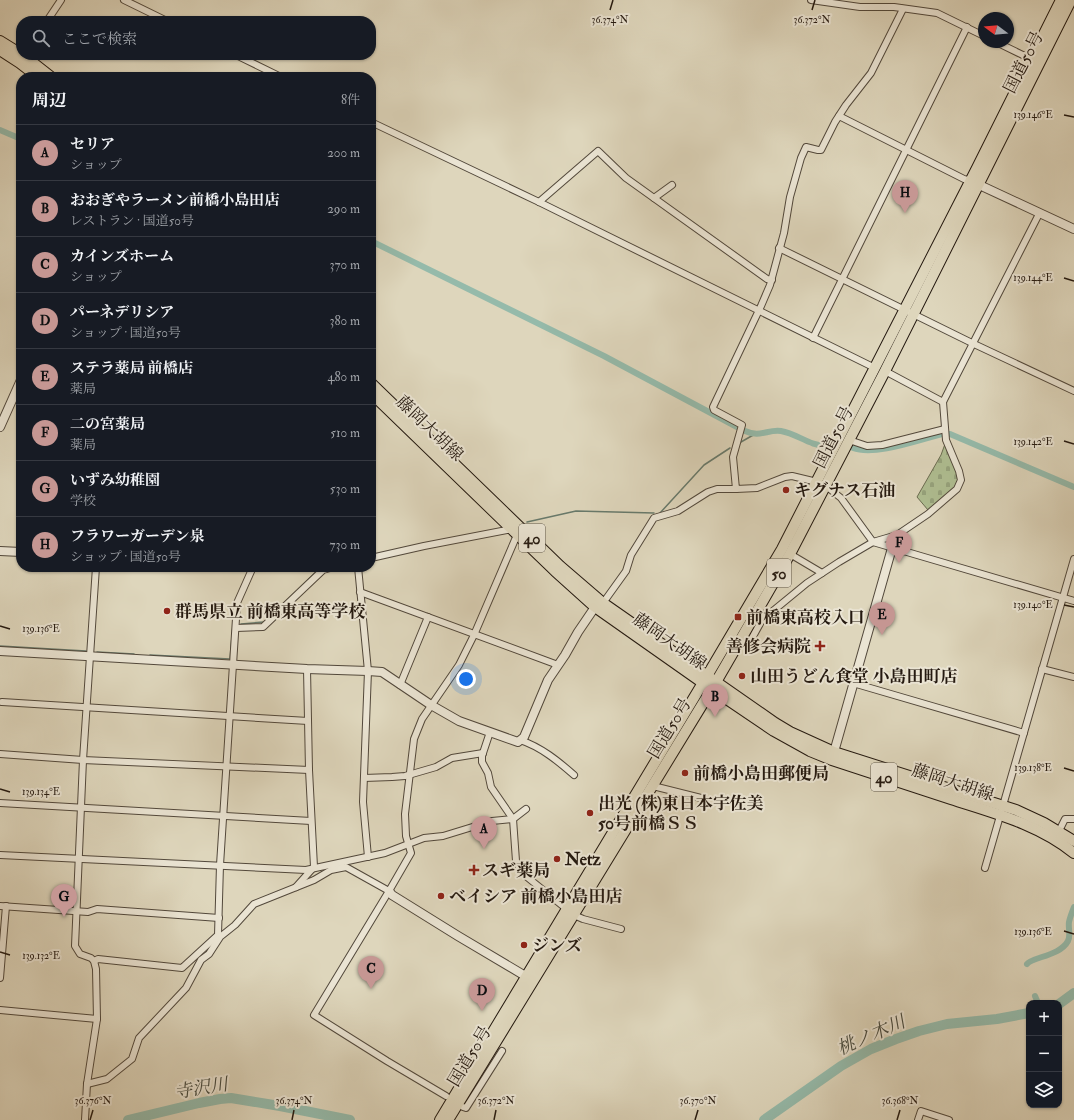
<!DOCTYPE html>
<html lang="ja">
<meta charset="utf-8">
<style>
:root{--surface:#171b24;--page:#20242c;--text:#f1f3f6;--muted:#9ea1a6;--line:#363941;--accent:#c59692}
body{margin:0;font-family:"IM FELL Double Pica","Noto Serif JP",serif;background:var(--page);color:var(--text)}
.controls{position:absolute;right:12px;bottom:12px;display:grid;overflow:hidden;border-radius:8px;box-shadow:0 1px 3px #0004}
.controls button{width:36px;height:36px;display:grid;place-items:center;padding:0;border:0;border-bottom:1px solid var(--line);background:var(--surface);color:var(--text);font:20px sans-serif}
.compass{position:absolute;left:978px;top:12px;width:36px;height:36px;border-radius:50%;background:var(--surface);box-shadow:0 1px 3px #0004;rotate:286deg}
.you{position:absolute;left:466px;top:679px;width:14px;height:14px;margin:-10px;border:3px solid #fff;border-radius:50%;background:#1a73e8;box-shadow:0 0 0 6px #1a73e833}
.badge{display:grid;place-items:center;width:26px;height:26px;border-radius:50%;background:var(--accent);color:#111;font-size:13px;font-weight:700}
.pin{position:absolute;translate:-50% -33px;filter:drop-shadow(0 1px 2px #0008)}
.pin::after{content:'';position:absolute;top:21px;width:14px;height:12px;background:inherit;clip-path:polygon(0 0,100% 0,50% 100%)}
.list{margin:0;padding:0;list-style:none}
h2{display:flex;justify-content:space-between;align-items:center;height:52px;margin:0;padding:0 16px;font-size:17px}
h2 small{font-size:13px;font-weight:400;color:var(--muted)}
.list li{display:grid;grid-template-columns:26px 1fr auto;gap:12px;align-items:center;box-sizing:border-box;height:56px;padding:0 16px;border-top:1px solid var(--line)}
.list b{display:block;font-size:15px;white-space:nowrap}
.list p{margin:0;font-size:13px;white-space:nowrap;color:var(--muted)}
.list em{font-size:13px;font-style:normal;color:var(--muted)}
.icon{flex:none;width:22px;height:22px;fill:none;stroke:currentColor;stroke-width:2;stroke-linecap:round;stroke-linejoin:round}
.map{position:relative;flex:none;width:1074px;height:1120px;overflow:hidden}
.search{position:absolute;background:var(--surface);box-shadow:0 1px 3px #0004;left:16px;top:16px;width:360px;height:44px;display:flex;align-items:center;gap:10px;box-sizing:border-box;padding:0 14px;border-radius:16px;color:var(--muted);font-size:15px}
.panel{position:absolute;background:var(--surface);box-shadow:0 1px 3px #0004;left:16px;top:72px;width:360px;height:500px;border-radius:16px}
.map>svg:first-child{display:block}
.cemetery{fill:url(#cemetery-stones);stroke:#6a6c51}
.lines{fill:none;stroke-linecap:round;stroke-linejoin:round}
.stream{stroke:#687a6c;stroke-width:1.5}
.canal{stroke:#95baaa;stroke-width:6}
.river{stroke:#95baaa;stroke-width:10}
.minor-casing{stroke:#52483b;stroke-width:8}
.tertiary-casing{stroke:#52483b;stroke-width:10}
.primary-casing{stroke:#241910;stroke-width:12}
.trunk-casing{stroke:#241910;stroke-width:12}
.minor{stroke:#eae4d3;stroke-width:6}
.tertiary{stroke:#eae4d3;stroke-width:8}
.primary{stroke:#ded6bc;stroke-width:10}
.trunk{stroke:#ded6bc;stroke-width:10}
.ticks{fill:none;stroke:#241910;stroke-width:1.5}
.poi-dot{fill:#8f2418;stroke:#eae4d3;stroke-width:1.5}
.labels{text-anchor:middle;stroke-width:4;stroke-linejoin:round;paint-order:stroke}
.shield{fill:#eae4d3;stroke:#5f564a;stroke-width:1}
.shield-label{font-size:16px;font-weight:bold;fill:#241910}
.street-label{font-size:17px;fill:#241910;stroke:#eae4d3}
.poi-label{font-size:17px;font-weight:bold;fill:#241910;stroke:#eae4d3;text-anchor:start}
.water-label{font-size:18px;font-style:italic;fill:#46493e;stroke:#eae4d3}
.ticks-label{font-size:10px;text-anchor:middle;fill:#241910;stroke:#eae4d3;stroke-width:4;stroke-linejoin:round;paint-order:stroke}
</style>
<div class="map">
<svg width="1074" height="1120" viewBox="0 0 1074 1120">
<defs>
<pattern id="cemetery-stones" width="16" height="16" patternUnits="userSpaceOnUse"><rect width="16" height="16" fill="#afbe92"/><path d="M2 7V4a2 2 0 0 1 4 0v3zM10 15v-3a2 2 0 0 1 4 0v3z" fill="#96a37d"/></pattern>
</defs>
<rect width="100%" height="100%" fill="#ded6bc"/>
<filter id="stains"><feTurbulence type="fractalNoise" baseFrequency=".005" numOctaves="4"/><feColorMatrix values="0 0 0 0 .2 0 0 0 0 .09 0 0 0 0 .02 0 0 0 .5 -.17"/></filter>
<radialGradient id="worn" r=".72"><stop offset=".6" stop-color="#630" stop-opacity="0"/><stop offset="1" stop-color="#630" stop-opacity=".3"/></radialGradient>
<path class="cemetery" d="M945 444 948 446 959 478 954 488 928 510 917 497 941 455Z"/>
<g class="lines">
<g class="stream">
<path d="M741 442 755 434"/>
<path d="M660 513 704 465 730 448"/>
<path d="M527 522 576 511 654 513"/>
<path d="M281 606 321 567"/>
<path d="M241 624 264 622"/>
<path d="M0 646 86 651"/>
<path d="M97 652 134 654"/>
<path d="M150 655 230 659 233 625"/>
</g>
<g class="canal">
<path d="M0 130 21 139"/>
<path d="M371 241 604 356 737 427"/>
<path d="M745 431C760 438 768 429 781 431 798 434 809 446 828 446"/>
<path d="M853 448C875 456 918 440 942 434H950L1074 487"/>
<path d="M1027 964C1032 957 1060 956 1068 941 1071 935 1068 928 1069 922 1070 917 1072 912 1074 907"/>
<path d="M1035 996 1038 1003"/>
</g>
<g class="river">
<path d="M1059 1004 1074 993"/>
<path d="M128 1120 199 1103 220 1099 231 1098 280 1106 350 1120"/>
<path d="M764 1120 841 1066 871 1049 896 1039 919 1031 947 1024 997 1019 1029 1013"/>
</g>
<defs>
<g id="minor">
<path d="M124 0 167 21"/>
<path d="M811 0 860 7H894L937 13 984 36"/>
<path d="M903 9 871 73 846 105 835 122 821 150H818L806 147 801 158 790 197 784 233 770 285 761 306 713 407 714 410 742 425 733 457 736 489 757 488 785 477 792 476 817 482 826 486 841 498 873 542 1074 601"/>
<path d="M47 21 61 0"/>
<path d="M996 42 1031 59"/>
<path d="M236 55 281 77"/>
<path d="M839 116 964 179 971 181"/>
<path d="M371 122 539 202 875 368"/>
<path d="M654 198 672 185"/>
<path d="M539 202 598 151 626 178 767 279 772 280"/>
<path d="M779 248 974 344 1074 391"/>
<path d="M813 338 967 27"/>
<path d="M885 371 943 402"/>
<path d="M849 440 867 446 882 445 945 429"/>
<path d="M790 554 822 573"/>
<path d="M371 558 424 546 512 529"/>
<path d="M358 567 368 671 363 802 368 857"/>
<path d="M360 592 558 665"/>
<path d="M603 603 626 571 631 555 654 518 678 511 708 492 717 489H736"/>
<path d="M236 628 263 627 323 570 334 567"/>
<path d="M751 640 762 620 807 583 839 562 873 542 897 535 928 514 957 489 961 480 959 471 946 440 943 402 1039 214"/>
<path d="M307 669 309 770 314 867"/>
<path d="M1042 669 1074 677"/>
<path d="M853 683 1024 733"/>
<path d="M400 685 428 617"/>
<path d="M2 702 308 721"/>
<path d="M490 732 482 756V762L488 773 491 787 513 819 516 861 522 873 574 915 583 919 621 929"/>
<path d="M520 740C541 747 558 761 574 775"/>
<path d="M0 754 83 760 309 770"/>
<path d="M364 778 392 777 405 776 436 767 452 758 483 753"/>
<path d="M653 786 701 798"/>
<path d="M0 803 311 821"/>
<path d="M1059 831 1065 819H1074"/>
<path d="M0 855 306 870 385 853 424 838 443 836 492 821 513 819 526 809"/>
<path d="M985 868 1074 559"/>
<path d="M296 887 313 868"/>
<path d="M0 906 88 912 97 909 219 918"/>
<path d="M94 961 98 959 182 968 218 935 220 865 237 603 253 567"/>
<path d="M0 978 6 906"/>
<path d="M0 1010 97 1019"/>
<path d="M87 1084 107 1079 132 1059 139 1038 186 988 201 960 209 954 220 937 235 925 254 904 314 880 331 870 346 867 389 891"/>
<path d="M446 1096 387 1061 314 1015 389 891 411 853 406 836 405 814 414 739 422 719 459 665 474 635 517 535"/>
<path d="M463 1107 466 1108 502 1051"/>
<path d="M85 1120 87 1084 97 1019 96 969 94 961 91 958 80 954 75 946 83 760 96 567"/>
<path d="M918 1120 921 1111 949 1120"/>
</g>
<g id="tertiary">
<path d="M973 182 1074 229"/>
<path d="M0 427 21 380"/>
<path d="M0 551 21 552"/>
<path d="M0 651 307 669 368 671 382 672 431 705 459 721 518 742 524 737 548 680 565 655 578 632 595 607 599 605"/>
<path d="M834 752 892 548"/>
<path d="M389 891 392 895 458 936 527 977"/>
</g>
<g id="primary">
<path d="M0 41 21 54"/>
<path d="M0 50 20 63 38 77"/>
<path d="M23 55 51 77"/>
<path d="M371 383 560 566 603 603 775 723 790 732 834 752 1016 810 1044 823 1074 841"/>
<path d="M371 393 555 571 595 607 703 683 774 731 810 751 832 760C871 773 911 786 951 799 994 813 1038 824 1074 853"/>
</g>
<g id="trunk">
<path d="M440 1120 707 676 782 549 977 168 1061 0"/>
<path d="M448 1120 716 682 790 554 885 371 1071 0"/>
</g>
</defs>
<use href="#minor" class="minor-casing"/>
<use href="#tertiary" class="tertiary-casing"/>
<use href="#primary" class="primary-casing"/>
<use href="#trunk" class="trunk-casing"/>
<use href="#minor" class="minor"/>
<use href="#tertiary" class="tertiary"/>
<use href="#primary" class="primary"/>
<use href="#trunk" class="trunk"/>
</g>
<path class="ticks" d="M610 10 613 0M812 10 815 0M1064 115 1074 117M1064 278 1074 281M1064 441 1074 444M1064 605 1074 607M0 626 10 629M1064 768 1074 771M0 789 10 792M1064 931 1074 934M0 952 10 955M90 1120 93 1110M292 1120 294 1110M494 1120 496 1110M695 1120 698 1110M897 1120 900 1110"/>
<g class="poi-dot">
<circle cx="786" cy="490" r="4"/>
<circle cx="167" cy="611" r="4"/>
<rect x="734" y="613" width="8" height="8" rx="2"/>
<path d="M818 640h4v4h4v4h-4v4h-4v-4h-4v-4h4z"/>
<circle cx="742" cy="676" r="4"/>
<circle cx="685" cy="773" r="4"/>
<circle cx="590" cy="813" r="4"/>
<circle cx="557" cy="859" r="4"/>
<path d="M472 864h4v4h4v4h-4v4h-4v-4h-4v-4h4z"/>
<circle cx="441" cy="896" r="4"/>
<circle cx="524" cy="945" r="4"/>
</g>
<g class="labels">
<g class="shield">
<rect x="519" y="524" width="26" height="28" rx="3"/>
<rect x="767" y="559" width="24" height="28" rx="3"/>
<rect x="871" y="763" width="26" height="28" rx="3"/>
</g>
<g class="shield-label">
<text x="532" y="544">40</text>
<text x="779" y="579">50</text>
<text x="884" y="783">40</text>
</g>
<g class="street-label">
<text transform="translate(1023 62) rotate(-63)" y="6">国道50号</text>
<text transform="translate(430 428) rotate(44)" y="6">藤岡大胡線</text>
<text transform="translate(833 437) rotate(-63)" y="6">国道50号</text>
<text transform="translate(670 641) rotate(35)" y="6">藤岡大胡線</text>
<text transform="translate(669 728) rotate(-59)" y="6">国道50号</text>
<text transform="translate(953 782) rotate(18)" y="6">藤岡大胡線</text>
<text transform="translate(469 1056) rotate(-59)" y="6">国道50号</text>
</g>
<g class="poi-label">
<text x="794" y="496">キグナス石油</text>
<text x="175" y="617">群馬県立 前橋東高等学校</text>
<text x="746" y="623">前橋東高校入口</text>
<text x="811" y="652" text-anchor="end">善修会病院</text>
<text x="750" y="682">山田うどん食堂 小島田町店</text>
<text x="693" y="779">前橋小島田郵便局</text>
<text x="598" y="809">出光 (株)東日本宇佐美<tspan x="598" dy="20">50号前橋ＳＳ</tspan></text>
<text x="565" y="865">Netz</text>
<text x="482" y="876">スギ薬局</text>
<text x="449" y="902">ベイシア 前橋小島田店</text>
<text x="532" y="951">ジンズ</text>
</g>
<g class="water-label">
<text transform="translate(871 1035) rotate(-24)" y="6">桃ノ木川</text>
<text transform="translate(201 1088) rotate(-9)" y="6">寺沢川</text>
</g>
</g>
<g class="ticks-label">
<text x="610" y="23">36.374°N</text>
<text x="812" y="23">36.372°N</text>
<text x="1033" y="118">139.146°E</text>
<text x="1033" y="281">139.144°E</text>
<text x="1033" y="445">139.142°E</text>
<text x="1033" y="608">139.140°E</text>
<text x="41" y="632">139.136°E</text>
<text x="1033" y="771">139.138°E</text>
<text x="41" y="795">139.134°E</text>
<text x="1033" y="935">139.136°E</text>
<text x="41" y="959">139.132°E</text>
<text x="93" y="1104">36.376°N</text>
<text x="294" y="1104">36.374°N</text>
<text x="496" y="1104">36.372°N</text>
<text x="698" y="1104">36.370°N</text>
<text x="900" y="1104">36.368°N</text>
</g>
<rect width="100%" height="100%" filter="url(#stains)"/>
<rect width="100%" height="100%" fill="url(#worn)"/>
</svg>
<div class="controls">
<button>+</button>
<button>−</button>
<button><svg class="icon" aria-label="layers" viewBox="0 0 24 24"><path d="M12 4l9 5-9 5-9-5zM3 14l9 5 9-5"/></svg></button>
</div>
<svg class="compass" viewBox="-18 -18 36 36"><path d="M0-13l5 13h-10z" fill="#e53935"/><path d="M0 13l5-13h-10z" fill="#9ea1a6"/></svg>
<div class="you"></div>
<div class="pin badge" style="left:484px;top:849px">A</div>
<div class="pin badge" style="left:715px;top:717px">B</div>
<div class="pin badge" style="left:371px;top:989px">C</div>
<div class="pin badge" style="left:482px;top:1011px">D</div>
<div class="pin badge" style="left:882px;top:635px">E</div>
<div class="pin badge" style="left:899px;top:563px">F</div>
<div class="pin badge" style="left:64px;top:917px">G</div>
<div class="pin badge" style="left:905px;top:213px">H</div>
<div class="search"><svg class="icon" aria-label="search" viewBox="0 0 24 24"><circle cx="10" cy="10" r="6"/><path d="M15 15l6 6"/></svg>ここで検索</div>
<section class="panel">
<h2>周辺<small>8件</small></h2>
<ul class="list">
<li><span class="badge">A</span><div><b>セリア</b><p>ショップ</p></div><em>200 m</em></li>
<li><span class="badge">B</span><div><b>おおぎやラーメン前橋小島田店</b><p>レストラン · 国道50号</p></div><em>290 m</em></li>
<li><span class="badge">C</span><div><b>カインズホーム</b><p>ショップ</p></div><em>370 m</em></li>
<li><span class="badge">D</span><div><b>パーネデリシア</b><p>ショップ · 国道50号</p></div><em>380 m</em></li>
<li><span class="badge">E</span><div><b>ステラ薬局 前橋店</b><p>薬局</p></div><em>480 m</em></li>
<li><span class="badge">F</span><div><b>二の宮薬局</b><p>薬局</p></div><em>510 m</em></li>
<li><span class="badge">G</span><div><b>いずみ幼稚園</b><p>学校</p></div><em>530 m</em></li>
<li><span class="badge">H</span><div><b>フラワーガーデン泉</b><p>ショップ · 国道50号</p></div><em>730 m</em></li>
</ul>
</section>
</div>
